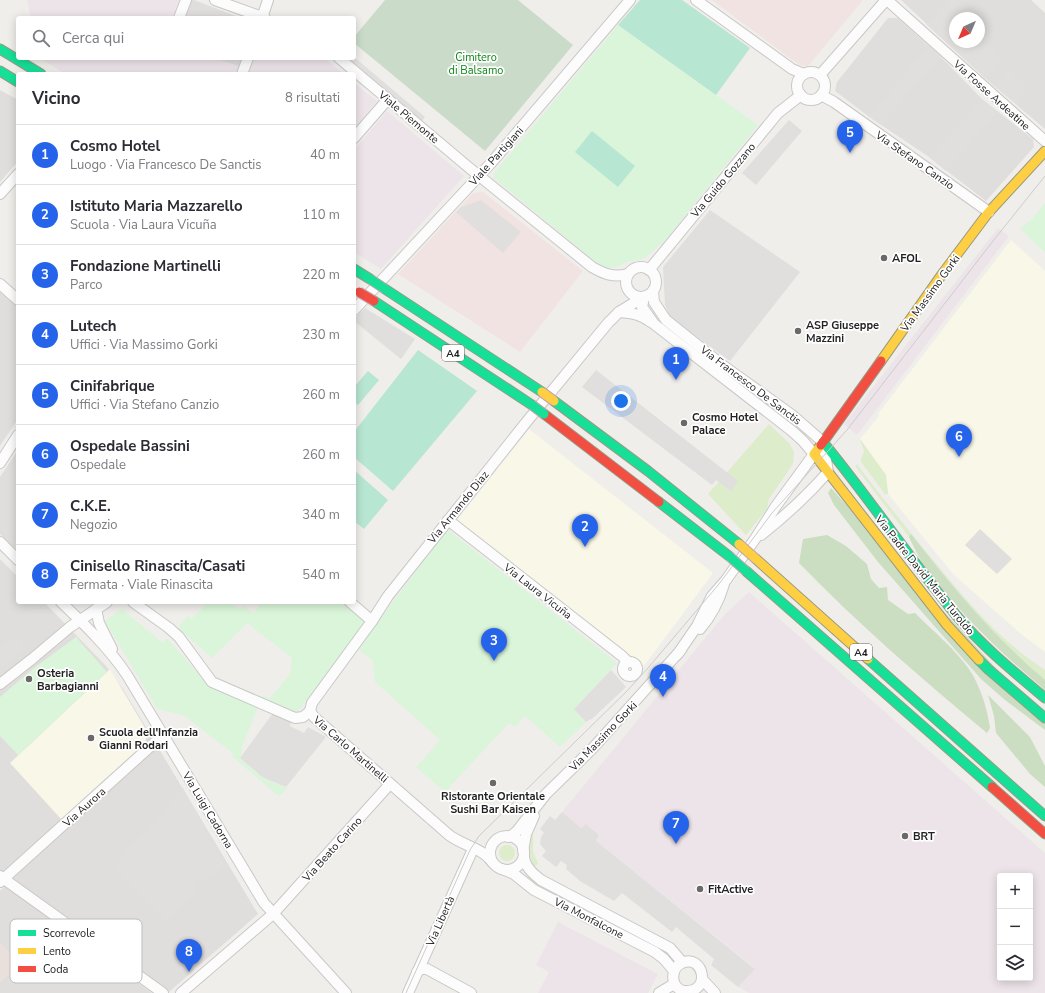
<!DOCTYPE html>
<html lang="it">
<meta charset="utf-8">
<style>
:root{--surface:#fff;--page:#f2f2f3;--text:#2b2b33;--muted:#7c7c81;--line:#e1e1e2;--accent:#2563eb}
body{margin:0;font-family:"Nunito Sans",sans-serif;background:var(--page);color:var(--text)}
.controls{position:absolute;right:12px;bottom:12px;display:grid;overflow:hidden;border-radius:4px;box-shadow:0 2px 10px #0003}
.controls button{width:36px;height:36px;display:grid;place-items:center;padding:0;border:0;border-bottom:1px solid var(--line);background:var(--surface);color:var(--text);font:20px sans-serif}
.compass{position:absolute;left:949px;top:12px;width:36px;height:36px;border-radius:50%;background:var(--surface);box-shadow:0 2px 10px #0003;rotate:224deg}
.you{position:absolute;left:621px;top:401px;width:14px;height:14px;margin:-10px;border:3px solid #fff;border-radius:50%;background:#1a73e8;box-shadow:0 0 0 6px #1a73e833}
.badge{display:grid;place-items:center;width:26px;height:26px;border-radius:50%;background:var(--accent);color:#fff;font-size:13px;font-weight:700}
.pin{position:absolute;translate:-50% -33px;filter:drop-shadow(0 1px 2px #0008)}
.pin::after{content:'';position:absolute;top:21px;width:14px;height:12px;background:inherit;clip-path:polygon(0 0,100% 0,50% 100%)}
.list{margin:0;padding:0;list-style:none}
h2{display:flex;justify-content:space-between;align-items:center;height:52px;margin:0;padding:0 16px;font-size:17px}
h2 small{font-size:13px;font-weight:400;color:var(--muted)}
.list li{display:grid;grid-template-columns:26px 1fr auto;gap:12px;align-items:center;box-sizing:border-box;height:60px;padding:0 16px;border-top:1px solid var(--line)}
.list b{display:block;font-size:15px;white-space:nowrap}
.list p{margin:0;font-size:13px;white-space:nowrap;color:var(--muted)}
.list em{font-size:13px;font-style:normal;color:var(--muted)}
.icon{flex:none;width:22px;height:22px;fill:none;stroke:currentColor;stroke-width:2;stroke-linecap:round;stroke-linejoin:round}
.map{position:relative;flex:none;width:1045px;height:993px;overflow:hidden}
.search{position:absolute;background:var(--surface);box-shadow:0 2px 10px #0003;left:16px;top:16px;width:340px;height:44px;display:flex;align-items:center;gap:10px;box-sizing:border-box;padding:0 14px;border-radius:4px;color:var(--muted);font-size:15px}
.panel{position:absolute;background:var(--surface);box-shadow:0 2px 10px #0003;left:16px;top:72px;width:340px;height:532px;border-radius:4px}
.map>svg:first-child{display:block}
.residential{fill:#dfdedc;fill-rule:evenodd}
.commercial{fill:#f1e3e1}
.industrial{fill:#ede4e9;fill-rule:evenodd}
.education{fill:#f8f7e8}
.military{fill:#eae0db}
.grass{fill:#ddeccb}
.forest{fill:#cbdec1}
.cemetery{fill:#cadbca}
.park{fill:#daf5da}
.pitch{fill:#b7e6d2}
.parking{fill:#e0dfde}
.lines{fill:none;stroke-linecap:round;stroke-linejoin:round}
.street-casing{stroke:#c9c8c7;stroke-width:12}
.fast-casing{stroke:#999a82;stroke-width:11}
.slow-casing{stroke:#999a82;stroke-width:11}
.jam-casing{stroke:#999a82;stroke-width:11}
.street{stroke:#fdfcfc;stroke-width:10}
.fast{stroke:#16e098;stroke-width:9}
.slow{stroke:#ffcf43;stroke-width:9}
.jam{stroke:#f24e42;stroke-width:9}
.tram{stroke:#ccc;stroke-width:1}
.fast-bridge-casing{stroke:#c5a2ac;stroke-width:11;stroke-linecap:butt}
.slow-bridge-casing{stroke:#c5a2ac;stroke-width:11;stroke-linecap:butt}
.jam-bridge-casing{stroke:#c5a2ac;stroke-width:11;stroke-linecap:butt}
.fast-bridge{stroke:#16e098;stroke-width:9}
.slow-bridge{stroke:#ffcf43;stroke-width:9}
.jam-bridge{stroke:#f24e42;stroke-width:9}
.poi-dot{fill:#6a6968;stroke:#fff;stroke-width:1.5}
.labels{text-anchor:middle;stroke-width:3.5;stroke-linejoin:round;paint-order:stroke}
.shield{fill:#fff;stroke:#646464;stroke-width:1}
.shield-label{font-size:10px;font-weight:bold;fill:#222}
.park-label{font-size:11px;fill:#0c8416;stroke:#fff}
.street-label{font-size:11px;fill:#222;stroke:#fff}
.poi-label{font-size:11px;font-weight:bold;fill:#222;stroke:#fff;text-anchor:start}
.key{fill:#fff;stroke:#bdbdbd;stroke-width:1}
.key-label{font-size:11px;fill:#222}
</style>
<div class="map">
<svg width="1045" height="993" viewBox="0 0 1045 993">
<rect width="100%" height="100%" fill="#f0eeeb"/>
<g class="residential">
<path d="M192 0H194L241 18H185Z"/>
<path d="M901 0H1031L1045 13V129L986 79ZM955 18H979V42H955Z"/>
<path d="M888 18H898L941 57 982 99 1033 139 1034 147 986 201 929 157 868 116 835 91 837 82Z"/>
<path d="M214 58H244L240 67Z"/>
<path d="M0 90 18 100V161L0 182Z"/>
<path d="M0 292 18 308V419L0 446Z"/>
<path d="M18 450V551L0 534V477Z"/>
<path d="M0 559 18 577V602H44L107 667 123 689 258 914 169 992 0 874Z"/>
<path d="M5 886 152 993H0V982L20 965 0 943V891Z"/>
</g>
<g class="commercial">
<path d="M712 0H863L808 66 800 65 791 59Z"/>
<path d="M483 192 583 271 520 352 398 274 473 193Z"/>
</g>
<g class="industrial">
<path d="M27 0H179L172 18H31Z"/>
<path d="M40 58H214L240 67 238 74H65Z"/>
<path d="M254 58H324L343 74H248Z"/>
<path d="M354 83 377 101 354 129Z"/>
<path d="M387 111 464 176 381 269 354 252V150Z"/>
<path d="M998 228 1009 236 857 435 844 424Z"/>
<path d="M749 592 1045 853V993H749L738 987 755 968 596 841 599 835 586 824 581 828 562 812 725 614ZM1000 876H1030V978H1000Z"/>
<path d="M558 922 658 974 648 993H538L549 972 536 965Z"/>
</g>
<g class="education">
<path d="M1011 240 1045 271V652L1021 634 954 575 888 494 886 475 860 439 879 416 878 414Z"/>
<path d="M529 429 713 573 644 666 457 520Z"/>
<path d="M110 669 148 733 144 744 61 819 10 763Z"/>
</g>
<path class="military" d="M0 943 20 965 0 982Z"/>
<g class="grass">
<path d="M769 424 789 443 794 452 793 464 769 499 767 509 746 535 708 494Z"/>
<path d="M860 439 886 475 888 494H885L861 462V460L864 451Z"/>
<path d="M857 464C881 497 907 528 933 560 966 600 1000 641 1045 670V690L921 561 909 537 855 466Z"/>
<path d="M533 830V851L538 864 534 867C529 856 527 840 533 830Z"/>
<circle cx="507" cy="853" r="8"/>
<path d="M529 876 543 888 670 953 675 961 672 963 544 890 528 878Z"/>
</g>
<g class="forest">
<path d="M831 488 1045 722V730L1005 700 981 679 878 562 834 505 828 493Z"/>
<path d="M911 534C952 587 994 637 1045 680V690C1000 652 956 611 922 562 917 554 913 545 909 537Z"/>
<path d="M827 535 846 546 867 564 871 579 879 588 887 587 888 600 908 614 915 613C933 631 954 648 969 669 980 685 987 708 990 728L987 733C922 679 858 624 799 563L803 539Z"/>
<path d="M988 695 1030 737 1045 766V787L1030 774 996 733 994 716Z"/>
</g>
<path class="cemetery" d="M385 0H518L573 45 485 151 354 43V37Z"/>
<g class="park">
<path d="M618 25 758 125 662 244 659 245 651 253 643 259 627 262 617 267 607 268 594 261 494 178V173Z"/>
<path d="M1045 203V252L1020 229 1032 219Z"/>
<path d="M447 529 617 663 574 709 586 722 560 747 525 716 515 727 509 723 445 792 416 767 440 740 375 682 372 660 358 649Z"/>
<path d="M209 602H229L239 609 243 606 254 613 262 602H344L369 621 296 714 259 699 261 696 270 698 290 674 292 658 247 623 212 658 178 628 188 615 191 619Z"/>
<path d="M120 610H123L163 643 167 638 209 686 258 707 241 749 243 751 240 758 261 777 287 788 279 797 232 756 234 754 183 715 157 709 105 621Z"/>
<path d="M76 637 107 672 18 755 0 736V697L34 668Z"/>
</g>
<g class="pitch">
<path d="M640 0H682L750 48 716 95 618 25Z"/>
<path d="M592 131 635 166 618 187 575 152Z"/>
<path d="M418 350 477 391 393 491 354 457V432Z"/>
<path d="M368 371 379 380 358 405 354 402V387Z"/>
<path d="M354 470 388 500 364 529 354 521Z"/>
</g>
<g class="parking">
<path d="M948 0H958L979 18H955V42H979V39L1003 60 986 79 926 24Z"/>
<path d="M929 46 941 57 881 125 868 116Z"/>
<path d="M354 57 425 117 421 122 345 58Z"/>
<path d="M1008 70 1028 87 1015 103 995 86Z"/>
<path d="M982 99 998 113 946 171 929 157Z"/>
<path d="M789 120 802 131 756 185 742 173Z"/>
<path d="M481 200 521 232 503 253 456 212 461 207Z"/>
<path d="M710 210 800 272 730 361 670 317 665 305 663 267Z"/>
<path d="M365 308 415 339 401 359 354 321V319Z"/>
<path d="M596 370 738 481 731 491 716 480 712 485 582 387Z"/>
<path d="M980 529 1012 559 997 574 965 545Z"/>
<path d="M16 636 26 648 0 669V648Z"/>
<path d="M611 670 626 687 593 718 586 722 574 709Z"/>
<path d="M273 713 291 721 290 726 304 733 308 727 326 737 286 787 262 777 240 758Z"/>
<path d="M183 788 226 867 196 883 193 896 167 923 112 867Z"/>
<path d="M562 812 581 828 586 824 599 835 596 841 755 969 738 987 711 965 714 959 676 927 672 932 622 893 614 901 580 881 566 869 567 865 561 861 556 867 542 856 546 851 540 844 541 837 544 833 540 829 550 816 555 820Z"/>
</g>
<g class="lines">
<defs>
<g id="street">
<path d="M215 0 265 18"/>
<path d="M696 0 792 69 804 74"/>
<path d="M887 0 1045 141"/>
<path d="M179 18 186 0"/>
<path d="M262 18 268 0"/>
<path d="M339 58 467 166 592 267C604 274 614 278 628 274"/>
<circle cx="811" cy="86" r="14"/>
<path d="M242 74 248 58"/>
<path d="M820 75 886 0"/>
<path d="M821 95 834 102 989 212"/>
<path d="M354 138 388 99"/>
<path d="M0 194 18 174"/>
<circle cx="641" cy="282" r="15"/>
<path d="M649 270 778 113 801 95"/>
<path d="M0 284 18 300"/>
<path d="M653 291 654 302 666 320 721 364 792 415 823 442 828 472C808 495 785 516 761 535"/>
<path d="M644 297 642 307 654 324 792 431 803 441 814 454 776 506 755 539 726 580 712 596 697 626 677 655"/>
<path d="M354 310 491 163 630 0"/>
<path d="M619 312C633 313 639 314 651 322"/>
<path d="M0 463 18 435"/>
<path d="M448 520 622 656 628 662"/>
<path d="M0 542 18 560"/>
<path d="M61 602C85 625 109 648 127 675L264 903 346 993"/>
<path d="M133 602 169 628 179 637 212 682 295 718 303 717 310 711"/>
<path d="M350 602 372 621"/>
<path d="M96 609 99 623 112 649"/>
<path d="M700 629C712 615 719 601 724 584"/>
<circle cx="630" cy="669" r="7"/>
<path d="M0 684 32 659 70 627 107 602"/>
<path d="M310 711 312 703 372 621 388 596 528 420 608 323 619 312 642 298"/>
<path d="M310 711 314 717 449 835C462 845 484 849 492 862"/>
<circle cx="507" cy="853" r="17"/>
<path d="M508 837 511 836 517 831 546 794 592 749 681 650"/>
<path d="M523 851 526 834 534 816"/>
<path d="M524 853C523 865 532 873 541 880L670 948 682 962"/>
<path d="M502 869 514 874 534 890 655 952 664 959 674 971"/>
<path d="M0 876 163 993"/>
<path d="M0 882 163 735"/>
<path d="M417 972 421 969H427L471 993"/>
<path d="M702 979 715 993"/>
<path d="M684 991C713 993 703 953 682 963 672 967 670 982 679 989 681 990 684 992 687 993"/>
<path d="M181 993 273 914 390 784"/>
<path d="M408 993 473 849"/>
<path d="M659 993 674 984"/>
</g>
<g id="fast">
<path d="M0 49 41 74"/>
<path d="M0 71 18 82"/>
<path d="M354 269 370 279"/>
<path d="M385 289 542 392"/>
<path d="M374 301 532 405"/>
<path d="M554 401 648 471 739 544"/>
<path d="M823 442C869 498 910 559 956 615 982 646 1014 672 1045 698"/>
<path d="M659 502 729 556"/>
<path d="M746 571 992 787"/>
<path d="M868 659 1045 816"/>
<path d="M979 660 988 669 1045 718"/>
</g>
<g id="slow">
<path d="M881 361 943 273 988 213 1045 151"/>
<path d="M821 445 814 454 947 625 979 660"/>
<path d="M756 559 868 659"/>
</g>
<g id="jam">
<path d="M544 414 659 502"/>
<path d="M821 445 881 361"/>
<path d="M992 787 1045 834"/>
</g>
</defs>
<use href="#street" class="street-casing"/>
<use href="#fast" class="fast-casing"/>
<use href="#slow" class="slow-casing"/>
<use href="#jam" class="jam-casing"/>
<use href="#street" class="street"/>
<use href="#fast" class="fast"/>
<use href="#slow" class="slow"/>
<use href="#jam" class="jam"/>
<path class="tram" d="M406 993 470 850 479 836 627 691 648 668 719 584 772 513 847 430 993 241 1045 176"/>
<defs>
<g id="fast-bridge">
<path d="M370 279 385 289"/>
<path d="M532 405 544 414"/>
<path d="M729 556 746 571"/>
</g>
<g id="slow-bridge">
<path d="M542 392 554 401"/>
<path d="M739 544 756 559"/>
</g>
<path id="jam-bridge" d="M359 292 374 301"/>
</defs>
<use href="#fast-bridge" class="fast-bridge-casing"/>
<use href="#slow-bridge" class="slow-bridge-casing"/>
<use href="#jam-bridge" class="jam-bridge-casing"/>
<use href="#fast-bridge" class="fast-bridge"/>
<use href="#slow-bridge" class="slow-bridge"/>
<use href="#jam-bridge" class="jam-bridge"/>
</g>
<g class="poi-dot">
<circle cx="884" cy="258" r="4"/>
<circle cx="798" cy="331" r="4"/>
<circle cx="684" cy="423" r="4"/>
<circle cx="29" cy="679" r="4"/>
<circle cx="91" cy="738" r="4"/>
<circle cx="493" cy="783" r="4"/>
<circle cx="905" cy="836" r="4"/>
<circle cx="700" cy="889" r="4"/>
</g>
<g class="labels">
<g class="shield">
<rect x="442" y="345" width="22" height="16" rx="3"/>
<rect x="850" y="644" width="22" height="16" rx="3"/>
</g>
<g class="shield-label">
<text x="453" y="357">A4</text>
<text x="861" y="656">A4</text>
</g>
<g class="park-label">
<text x="476" y="61">Cimitero<tspan x="476" dy="13">di Balsamo</tspan></text>
</g>
<g class="street-label">
<text transform="translate(992 95) rotate(42)" y="4">Via Fosse Ardeatine</text>
<text transform="translate(409 117) rotate(40)" y="4">Viale Piemonte</text>
<text transform="translate(496 156) rotate(-48)" y="4">Viale Partigiani</text>
<text transform="translate(915 160) rotate(35)" y="4">Via Stefano Canzio</text>
<text transform="translate(723 180) rotate(-50)" y="4">Via Guido Gozzano</text>
<text transform="translate(930 293) rotate(-54)" y="4">Via Massimo Gorki</text>
<text transform="translate(751 385) rotate(37)" y="4">Via Francesco De Sanctis</text>
<text transform="translate(458 507) rotate(-51)" y="4">Via Armando Diaz</text>
<text transform="translate(925 575) rotate(51)" y="4">Via Padre David Maria Turoldo</text>
<text transform="translate(538 591) rotate(38)" y="4">Via Laura Vicuña</text>
<text transform="translate(603 736) rotate(-46)" y="4">Via Massimo Gorki</text>
<text transform="translate(351 749) rotate(41)" y="4">Via Carlo Martinelli</text>
<text transform="translate(84 807) rotate(-42)" y="4">Via Aurora</text>
<text transform="translate(208 810) rotate(59)" y="4">Via Luigi Cadorna</text>
<text transform="translate(332 849) rotate(-48)" y="4">Via Beato Carino</text>
<text transform="translate(589 918) rotate(27)" y="4">Via Monfalcone</text>
<text transform="translate(440 921) rotate(-66)" y="4">Via Libertà</text>
</g>
<g class="poi-label">
<text x="892" y="262">AFOL</text>
<text x="806" y="329">ASP Giuseppe<tspan x="806" dy="13">Mazzini</tspan></text>
<text x="692" y="421">Cosmo Hotel<tspan x="692" dy="13">Palace</tspan></text>
<text x="37" y="677">Osteria<tspan x="37" dy="13">Barbagianni</tspan></text>
<text x="99" y="736">Scuola dell'Infanzia<tspan x="99" dy="13">Gianni Rodari</tspan></text>
<text x="493" y="800" text-anchor="middle">Ristorante Orientale<tspan x="493" dy="13">Sushi Bar Kaisen</tspan></text>
<text x="913" y="840">BRT</text>
<text x="708" y="893">FitActive</text>
</g>
</g>
<rect x="10" y="919" width="132" height="64" rx="6" class="key"/>
<rect x="18" y="930" width="18" height="6" fill="#16e098"/>
<rect x="18" y="948" width="18" height="6" fill="#ffcf43"/>
<rect x="18" y="966" width="18" height="6" fill="#f24e42"/>
<g class="key-label">
<text x="43" y="937">Scorrevole</text>
<text x="43" y="955">Lento</text>
<text x="43" y="973">Coda</text>
</g>
</svg>
<div class="controls">
<button>+</button>
<button>−</button>
<button><svg class="icon" aria-label="layers" viewBox="0 0 24 24"><path d="M12 4l9 5-9 5-9-5zM3 14l9 5 9-5"/></svg></button>
</div>
<svg class="compass" viewBox="-18 -18 36 36"><path d="M0-13l5 13h-10z" fill="#e53935"/><path d="M0 13l5-13h-10z" fill="#7c7c81"/></svg>
<div class="you"></div>
<div class="pin badge" style="left:676px;top:380px">1</div>
<div class="pin badge" style="left:585px;top:547px">2</div>
<div class="pin badge" style="left:494px;top:661px">3</div>
<div class="pin badge" style="left:663px;top:697px">4</div>
<div class="pin badge" style="left:850px;top:153px">5</div>
<div class="pin badge" style="left:959px;top:457px">6</div>
<div class="pin badge" style="left:676px;top:844px">7</div>
<div class="pin badge" style="left:189px;top:972px">8</div>
<div class="search"><svg class="icon" aria-label="search" viewBox="0 0 24 24"><circle cx="10" cy="10" r="6"/><path d="M15 15l6 6"/></svg>Cerca qui</div>
<section class="panel">
<h2>Vicino<small>8 risultati</small></h2>
<ul class="list">
<li><span class="badge">1</span><div><b>Cosmo Hotel</b><p>Luogo · Via Francesco De Sanctis</p></div><em>40 m</em></li>
<li><span class="badge">2</span><div><b>Istituto Maria Mazzarello</b><p>Scuola · Via Laura Vicuña</p></div><em>110 m</em></li>
<li><span class="badge">3</span><div><b>Fondazione Martinelli</b><p>Parco</p></div><em>220 m</em></li>
<li><span class="badge">4</span><div><b>Lutech</b><p>Uffici · Via Massimo Gorki</p></div><em>230 m</em></li>
<li><span class="badge">5</span><div><b>Cinifabrique</b><p>Uffici · Via Stefano Canzio</p></div><em>260 m</em></li>
<li><span class="badge">6</span><div><b>Ospedale Bassini</b><p>Ospedale</p></div><em>260 m</em></li>
<li><span class="badge">7</span><div><b>C.K.E.</b><p>Negozio</p></div><em>340 m</em></li>
<li><span class="badge">8</span><div><b>Cinisello Rinascita/Casati</b><p>Fermata · Viale Rinascita</p></div><em>540 m</em></li>
</ul>
</section>
</div>
